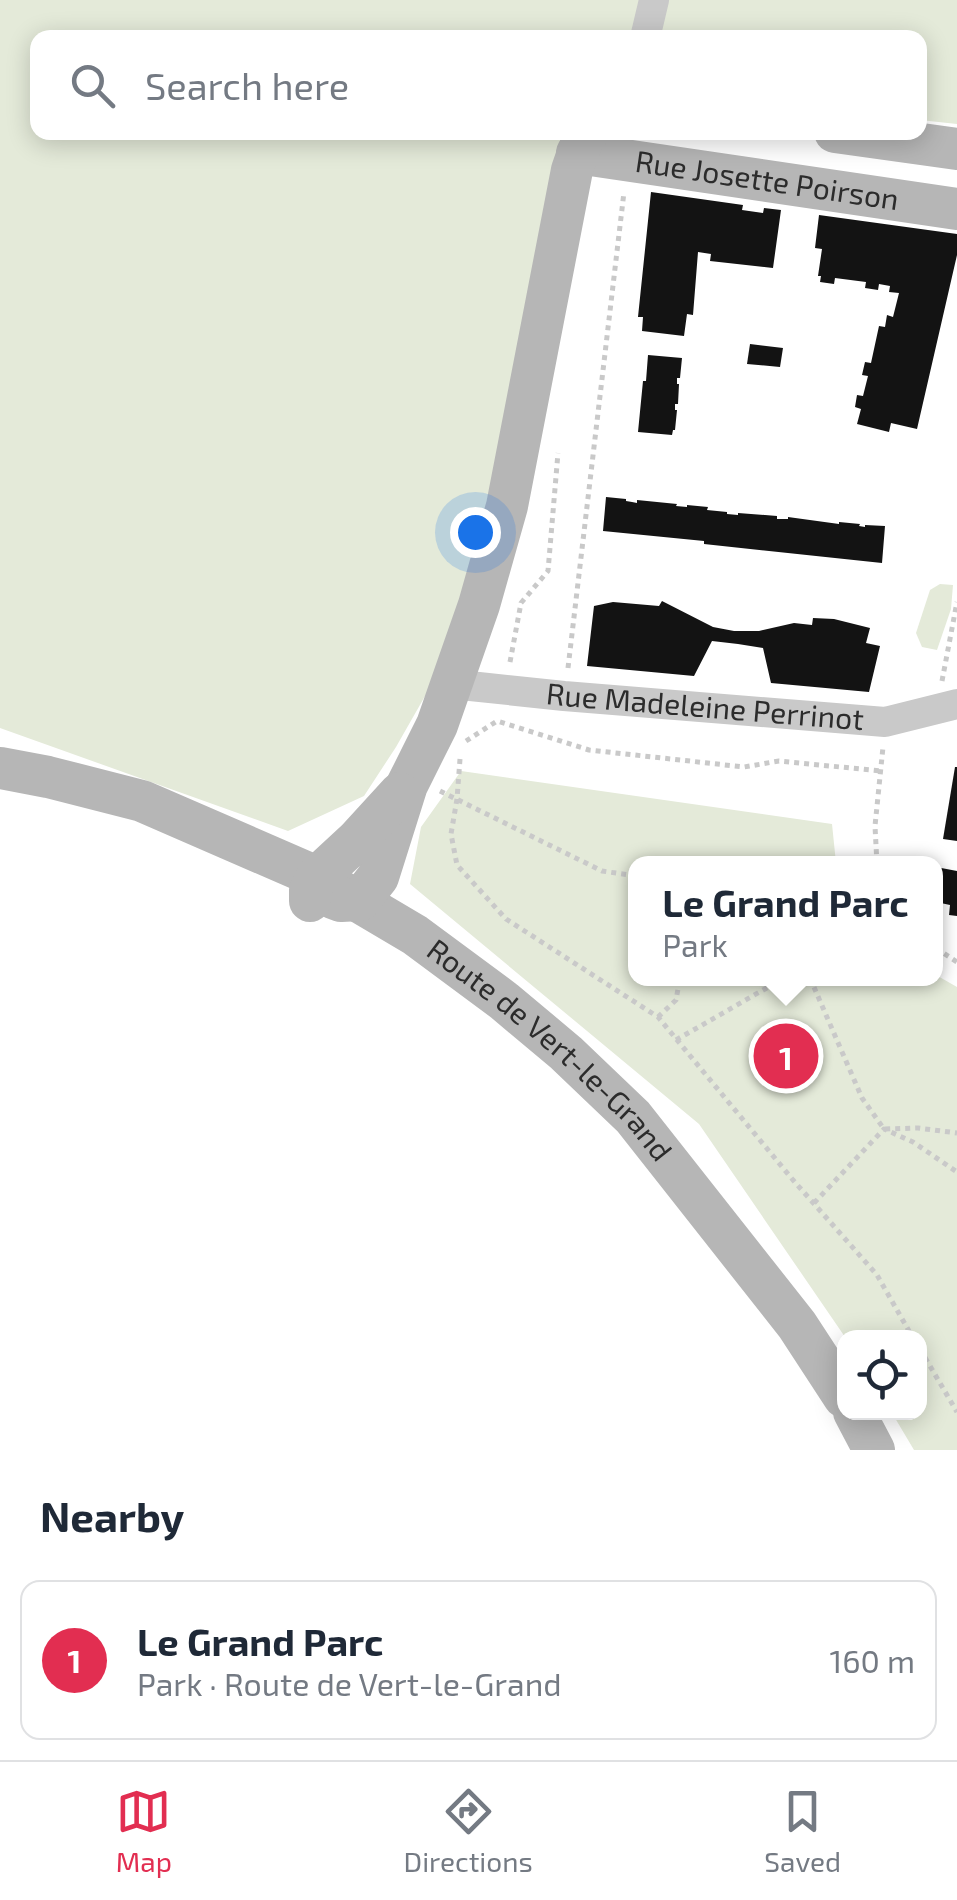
<!DOCTYPE html>
<meta charset="utf-8">
<style>
:root{--surface:#fff;--page:#f6f6f7;--text:#1f2937;--muted:#747a83;--line:#e0e1e3;--accent:#e22e51}
body{margin:0;font-family:"Exo 2",sans-serif;background:var(--page);color:var(--text)}
.controls{position:absolute;right:30px;bottom:30px;display:grid;overflow:hidden;border-radius:20px;box-shadow:0 5px 25px #0003}
.controls button{width:90px;height:90px;display:grid;place-items:center;padding:0;border:0;border-bottom:2px solid var(--line);background:var(--surface);color:var(--text);font:50px sans-serif}
.you{position:absolute;left:475px;top:532px;width:35px;height:35px;margin:-25px;border:8px solid #fff;border-radius:50%;background:#1a73e8;box-shadow:0 0 0 15px #1a73e833}
.badge{display:grid;place-items:center;width:65px;height:65px;border-radius:50%;background:var(--accent);color:#fff;font-size:32px;font-weight:700}
.pin{position:absolute;translate:-50% -50%;border:5px solid #fff;box-shadow:0 2px 10px #0006}
.popup{position:absolute;left:628px;top:856px;width:315px;height:130px;box-sizing:border-box;display:grid;place-content:center;border-radius:20px;background:var(--surface);filter:drop-shadow(0 2px 8px #0005);font-size:32px;white-space:nowrap;color:var(--muted)}
.popup b{font-size:38px;color:var(--text)}
.popup::after{content:'';position:absolute;left:50%;top:100%;margin-left:-20px;border:20px solid transparent;border-top-color:var(--surface)}
.list{margin:0;padding:0;list-style:none}
h2{display:flex;justify-content:space-between;align-items:center;height:130px;margin:0;padding:0 40px;font-size:42px}
h2 small{font-size:32px;font-weight:400;color:var(--muted)}
.list li{display:grid;grid-template-columns:65px 1fr auto;gap:30px;align-items:center;box-sizing:border-box;height:160px;margin:0 20px 20px;padding:0 20px;border:2px solid var(--line);border-radius:20px}
.list b{display:block;font-size:38px;white-space:nowrap}
.list p{margin:0;font-size:32px;white-space:nowrap;color:var(--muted)}
.list em{font-size:32px;font-style:normal;color:var(--muted)}
.icon{flex:none;width:55px;height:55px;fill:none;stroke:currentColor;stroke-width:2;stroke-linecap:round;stroke-linejoin:round}
.map{position:relative;flex:none;width:957px;height:1450px;overflow:hidden}
.search{position:absolute;background:var(--surface);box-shadow:0 5px 25px #0003;left:30px;right:30px;top:30px;height:110px;display:flex;align-items:center;gap:25px;box-sizing:border-box;padding:0 35px;border-radius:20px;color:var(--muted);font-size:38px}
.sheet{height:310px;background:var(--surface)}
nav{display:flex;justify-content:space-around;align-items:center;box-sizing:border-box;height:140px;border-top:2px solid var(--line);background:var(--surface);font-size:28px;color:var(--muted)}
nav a{display:grid;justify-items:center;gap:5px}
nav .on{color:var(--accent)}
.map>svg:first-child{display:block}
.green{fill:#e4ead9}
.building{fill:#131313}
.lines{fill:none;stroke-linecap:round;stroke-linejoin:round}
.path{stroke:#c9c9c9;stroke-width:5;stroke-dasharray:5 5;stroke-linecap:butt}
.street{stroke:#c9c9c9;stroke-width:30}
.secondary{stroke:#b6b6b6;stroke-width:42}
.labels{text-anchor:middle;stroke-width:10;stroke-linejoin:round;paint-order:stroke}
.street-label{font-size:30px;fill:#2c2c2c;stroke:#fff}
</style>
<div class="map">
<svg width="957" height="1450" viewBox="0 0 957 1450">
<rect width="100%" height="100%" fill="#fff"/>
<g class="green">
<path d="M0 0H957V124L920 120V38H38V132L571 133 493 510 441 668 396 747 364 796 288 831 0 728Z"/>
<path d="M940 584 953 585 951 609 937 650 922 647 916 633 930 590Z"/>
<path d="M461 771 832 824 836 863 636 864V978H936V975L957 987V1450H914L892 1413 920 1412V1338L845 1337 699 1124 410 884 421 827Z"/>
</g>
<g class="building">
<path d="M651 192 743 205 742 210 763 213 764 208 781 210 773 268 710 261 711 254 698 252 693 315 687 314 684 336 642 331 643 317H638Z"/>
<path d="M819 215 957 234V255L917 429 891 423 889 432 857 424 861 409 855 407 857 395 863 396 868 376 862 375 865 362 871 363 879 326 885 327 887 315 893 317 899 293 889 292 890 286 879 284 878 290 865 288 866 282 835 278 834 284 820 282 821 276H818L822 249 815 248Z"/>
<path d="M750 344 783 348 780 367 747 364Z"/>
<path d="M648 355 682 358 680 378H677V384H679L678 404H675V410H677L675 430H673L672 435 638 432 643 381H646Z"/>
<path d="M606 497 626 499V501L632 502 637 503V500L677 504 676 506 687 507V505L708 507 707 510 727 512V514L738 515V513L777 516V519H788V517L839 524V522L860 524 859 526 865 527V525L885 526 882 563 704 544V541L603 531Z"/>
<path d="M662 601 713 627 734 631H759L794 623 812 625 813 618 834 619 870 628 866 643 880 646 869 692 771 683 763 648 738 644 712 641 694 676 587 666 594 606 613 602 659 606Z"/>
<path d="M955 767H957V841L943 839Z"/>
<path d="M936 867 957 871V916L949 915 950 905 936 902Z"/>
</g>
<g class="lines">
<g class="path">
<path d="M510 662 521 603 548 571 558 453"/>
<path d="M568 668 624 192"/>
<path d="M942 681 957 602"/>
<path d="M466 741 497 721 589 750 744 767 779 761 881 771"/>
<path d="M460 759 457 799 451 834 457 865 506 919 658 1017 793 1180 877 1275 913 1338"/>
<path d="M440 791 602 871 636 876"/>
<path d="M877 864 875 826 883 747"/>
<path d="M936 948 957 962"/>
<path d="M810 978 862 1098 884 1129 918 1128 957 1133"/>
<path d="M658 1017 676 1000 680 978"/>
<path d="M676 1040 784 978"/>
<path d="M814 1203 884 1129 913 1142 957 1172"/>
<path d="M920 1349 957 1412"/>
</g>
<g class="street">
<path d="M645 38 654 0"/>
<path id="s1" d="M451 684 564 696 885 722 957 704"/>
</g>
<g class="secondary">
<path d="M835 132 957 149"/>
<path id="s2" d="M577 153 957 209"/>
<path id="s3" d="M0 768 48 777 142 801 317 877 415 935 504 1001 566 1053 633 1117 797 1325 844 1397"/>
<path d="M333 898 341 901 360 900 378 877 407 785 437 725 479 605 507 506 572 170 581 144 588 132"/>
<path d="M310 901V890L317 877 357 840 400 793"/>
<path d="M854 1412 874 1450"/>
</g>
</g>
<g class="labels">
<g class="street-label">
<text dy="10" stroke="none"><textPath href="#s2" startOffset="192">Rue Josette Poirson</textPath></text>
<text dy="10" stroke="none"><textPath href="#s1" startOffset="255">Rue Madeleine Perrinot</textPath></text>
<text dy="10" stroke="none"><textPath href="#s3" startOffset="628">Route de Vert-le-Grand</textPath></text>
</g>
</g>
</svg>
<div class="controls">
<button><svg class="icon" aria-label="locate" viewBox="0 0 24 24"><circle cx="12" cy="12" r="6"/><path d="M12 2v4M12 18v4M2 12h4M18 12h4"/></svg></button>
</div>
<div class="you"></div>
<div class="pin badge" style="left:786px;top:1056px">1</div>
<div class="popup"><b>Le Grand Parc</b>Park</div>
<div class="search"><svg class="icon" aria-label="search" viewBox="0 0 24 24"><circle cx="10" cy="10" r="6"/><path d="M15 15l6 6"/></svg>Search here</div>
</div>
<section class="sheet">
<h2>Nearby<small></small></h2>
<ul class="list">
<li><span class="badge">1</span><div><b>Le Grand Parc</b><p>Park · Route de Vert-le-Grand</p></div><em>160 m</em></li>
</ul>
</section>
<nav>
<a class="on"><svg class="icon" aria-label="map" viewBox="0 0 24 24"><path d="M3 6l6-2 6 2 6-2v14l-6 2-6-2-6 2zM9 4v14M15 6v14"/></svg>Map</a>
<a><svg class="icon" aria-label="directions" viewBox="0 0 24 24"><path d="M12 3l9 9-9 9-9-9zM9 14v-3h6M13 9l2 2-2 2"/></svg>Directions</a>
<a><svg class="icon" aria-label="saved" viewBox="0 0 24 24"><path d="M7 4h10v16l-5-4-5 4z"/></svg>Saved</a>
</nav>
